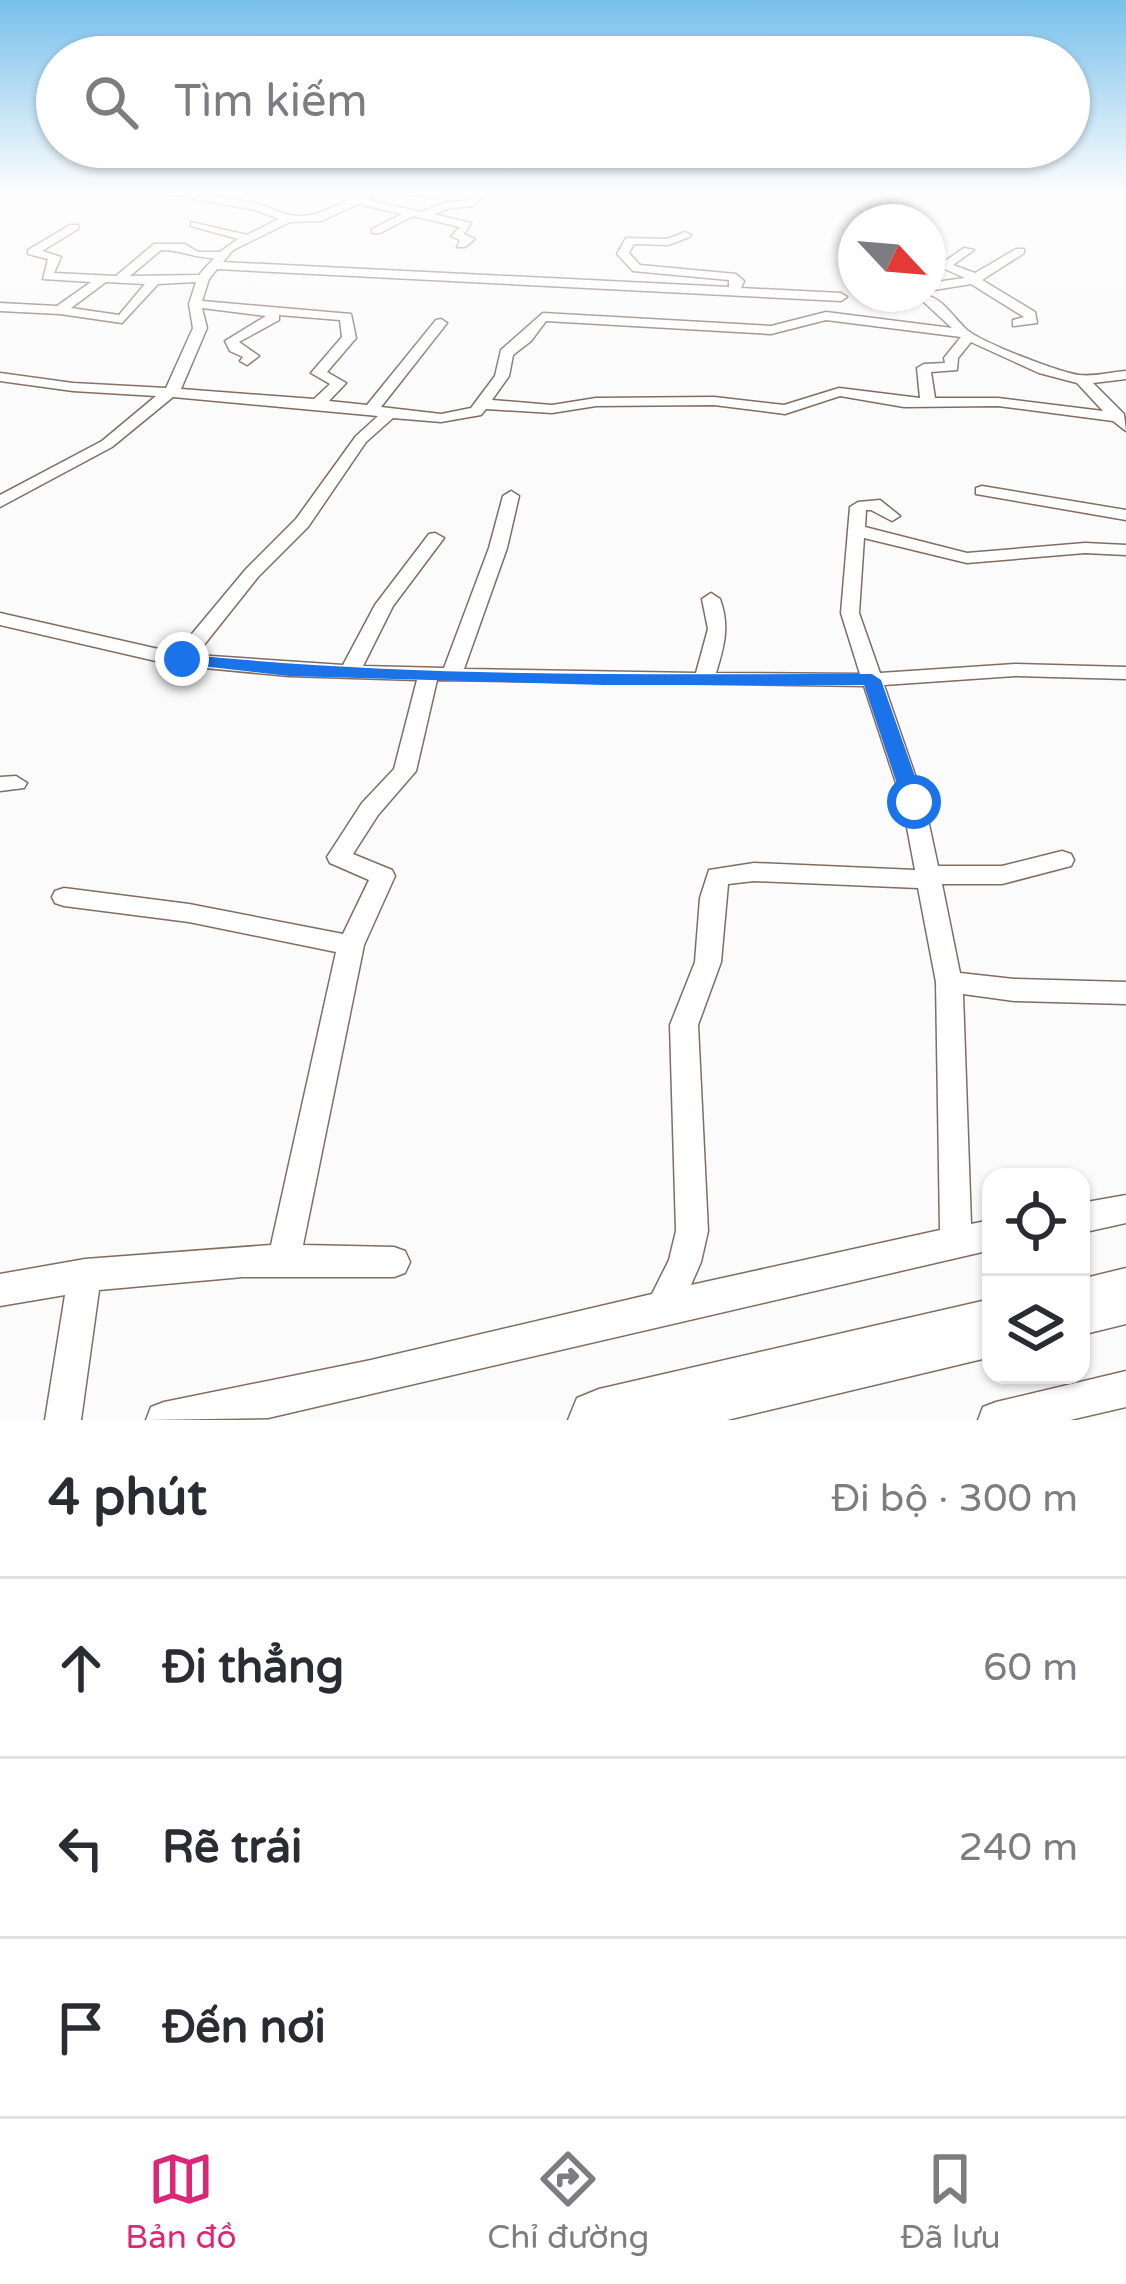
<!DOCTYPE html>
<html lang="vi">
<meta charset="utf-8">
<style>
:root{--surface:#fff;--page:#f2f2f3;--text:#2b2b33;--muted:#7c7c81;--line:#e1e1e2;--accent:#db2777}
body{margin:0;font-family:"Varela Round",sans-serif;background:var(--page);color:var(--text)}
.controls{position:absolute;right:36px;bottom:36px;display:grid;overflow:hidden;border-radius:24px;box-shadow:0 3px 9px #0004}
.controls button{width:108px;height:108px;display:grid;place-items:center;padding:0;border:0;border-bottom:3px solid var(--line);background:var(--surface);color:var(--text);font:60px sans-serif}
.compass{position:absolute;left:838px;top:204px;width:108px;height:108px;border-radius:50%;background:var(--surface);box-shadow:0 3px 9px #0004;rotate:116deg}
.stop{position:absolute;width:36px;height:36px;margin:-27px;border:9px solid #1a73e8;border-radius:50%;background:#fff}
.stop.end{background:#1a73e8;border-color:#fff;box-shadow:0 3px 12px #0008}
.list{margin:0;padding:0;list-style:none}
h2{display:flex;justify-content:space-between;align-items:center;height:156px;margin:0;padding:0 48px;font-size:51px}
h2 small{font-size:39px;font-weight:400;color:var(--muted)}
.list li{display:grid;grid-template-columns:78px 1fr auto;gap:36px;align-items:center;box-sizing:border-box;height:180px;padding:0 48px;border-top:3px solid var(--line)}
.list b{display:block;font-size:45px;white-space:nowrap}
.list em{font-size:39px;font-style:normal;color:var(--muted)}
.icon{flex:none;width:66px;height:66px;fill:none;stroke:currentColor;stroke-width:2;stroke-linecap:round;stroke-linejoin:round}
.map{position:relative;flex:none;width:1126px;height:1420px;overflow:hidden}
.search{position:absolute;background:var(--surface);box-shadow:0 3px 9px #0004;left:36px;right:36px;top:36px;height:132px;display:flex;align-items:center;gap:30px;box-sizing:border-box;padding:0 42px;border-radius:66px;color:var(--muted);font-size:45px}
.sheet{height:696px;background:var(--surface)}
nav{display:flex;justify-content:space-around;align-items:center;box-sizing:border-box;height:168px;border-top:3px solid var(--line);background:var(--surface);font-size:33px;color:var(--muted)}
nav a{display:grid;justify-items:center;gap:6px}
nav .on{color:var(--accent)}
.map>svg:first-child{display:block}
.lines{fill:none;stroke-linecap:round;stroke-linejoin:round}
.minor-casing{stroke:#836c60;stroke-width:3}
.trunk-casing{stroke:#836c60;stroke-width:3}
.minor{fill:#fff;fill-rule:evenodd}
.trunk{fill:#fff;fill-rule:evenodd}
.route{fill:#1a73e8}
</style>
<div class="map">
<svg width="1126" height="1420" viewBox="0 0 1126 1420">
<rect width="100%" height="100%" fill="#fbfbfb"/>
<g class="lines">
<defs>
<g id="minor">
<path d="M161 193C192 193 223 197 254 203 269 206 283 216 299 216 328 216 349 193 378 193L367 200 421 212 448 202 467 201 475 193 484 195 474 206 450 208 434 214 471 223 464 234 475 239 465 247H457L460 240 451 236 460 227 413 216 380 233H372V229L402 214 358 204 321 221 290 222 233 250 223 262 729 287V280L633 271 617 254 626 238 667 239 685 232 691 235 689 237 668 245 634 244 629 253 640 265 736 274 744 281 741 288 841 293 847 297 841 301 217 269 209 279 202 301 351 314 356 338 327 372 346 383 329 401 367 405 436 320 441 319 447 323 381 407 441 414 471 408 495 376 501 350 543 313 771 326 826 312 952 328 915 294C942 294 948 312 966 329 980 342 1058 372 1079 375 1094 377 1111 372 1126 371V379L1093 383 1124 414 1126 431 1113 421 998 406 904 407 840 396 785 414 714 405 596 406 552 413 486 409 481 415 441 422 393 418 366 442 308 527 258 577 196 655 343 665 375 605 429 534 435 533 444 538 393 606 363 666 444 668 489 548 503 496 511 491 519 496 507 548 464 669 696 673 708 629 702 599 711 593 720 599C730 626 724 647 716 673L860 674 841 613 850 507 858 502 880 500 900 516 892 521 871 510H866L865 527 967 553 1085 543 1126 545V555L1085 553 967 563 864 538 859 613 880 673 1015 664 1126 667V679L1015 676 884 685 924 801 938 866H1002L1062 851 1071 854 1074 860 1071 866 1002 884H942L960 973 1014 979 1126 982V1004L1014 1001 963 994 971 1224 991 1220V1250L268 1418 146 1420 151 1407 164 1402 371 1360 652 1294 669 1260 676 1231 670 1025 695 962 700 898 709 870 754 863 915 870 902 801 864 686 437 680 416 771 378 815 353 854 392 870 395 876 364 945 303 1245 394 1247 405 1251 410 1262 405 1273 394 1277H243L99 1290 81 1420H45L65 1295 0 1306V1274L85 1259 271 1245 336 952 189 922 64 906 55 903 52 897 55 891 64 888 189 904 343 934 369 880 330 863 327 857 362 803 394 769 417 680 289 676 173 665 0 625V613L176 653 246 569 296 519 356 436 378 416 173 397 112 447 0 507V495L102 441 156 396 73 391 0 381V373L73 383 166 388 193 328 189 304 196 282 158 284 122 323 60 314 0 311V303L57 306 91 282 43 279 48 259 28 254V250L70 225H78V229L42 251 61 257 54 273 116 276 154 244H185L198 252H220L238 239 191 226V222L247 235 279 219 255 210ZM161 250C181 250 194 258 214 258L199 275 130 276ZM106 282 145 284 119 315 71 308ZM202 308 266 316 225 341 230 351 243 357 240 361 247 365 259 356 239 342 279 320V315L340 320 342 337 311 373 330 384 314 399 181 389 207 328ZM826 320 961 337 944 358 945 363 924 364 917 368 920 398 839 388 784 405 714 397 596 398 552 405 492 400 509 376 513 355 531 341 546 321 771 334ZM971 342 1039 373 1077 383 1103 411 998 398H935L931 372 957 370 958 358ZM754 881 918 888 936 982 940 1230 691 1285 701 1262 708 1231 698 1025 721 962 728 884Z"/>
<path d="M396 193H442L443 195 438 198Z"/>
<path d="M964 248 974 250 953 265 975 273 1016 249H1024V253L982 280 1035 312 1037 323 1013 326V320L1024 317 971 284 928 291V283L965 278 938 266Z"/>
<path d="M982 486 1126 510V520L976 494V488Z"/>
<path d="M16 776 27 783 24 788 0 791V777Z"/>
<path d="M1126 1195V1223L1081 1233V1203Z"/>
<path d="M1126 1371V1407L1070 1420H978L983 1407 996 1402Z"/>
</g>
<g id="trunk">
<path d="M1126 1268V1324L1081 1335V1279Z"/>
<path d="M991 1299V1357L727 1420H568L577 1398 599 1389Z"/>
</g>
</defs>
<use href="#minor" class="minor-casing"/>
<use href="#trunk" class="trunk-casing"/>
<use href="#minor" class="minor"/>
<use href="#trunk" class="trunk"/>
</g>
<linearGradient id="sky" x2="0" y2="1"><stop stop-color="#78c0ec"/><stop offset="0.49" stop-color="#fdfdfd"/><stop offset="1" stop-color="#fdfdfd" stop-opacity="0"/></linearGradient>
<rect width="1126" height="392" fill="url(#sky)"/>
<path class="route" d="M182 654C411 678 642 674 872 674L881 680 924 802 914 809 903 802 864 685H603L289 676 176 663V655Z"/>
</svg>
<div class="controls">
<button><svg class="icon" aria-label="locate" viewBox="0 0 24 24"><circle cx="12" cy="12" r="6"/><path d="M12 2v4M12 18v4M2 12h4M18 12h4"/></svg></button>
<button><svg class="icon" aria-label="layers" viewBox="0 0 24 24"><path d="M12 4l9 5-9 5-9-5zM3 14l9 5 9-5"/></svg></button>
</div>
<svg class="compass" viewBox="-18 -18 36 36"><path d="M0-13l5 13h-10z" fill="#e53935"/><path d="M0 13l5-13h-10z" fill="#7c7c81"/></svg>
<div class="stop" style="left:914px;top:802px"></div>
<div class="stop end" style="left:182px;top:659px"></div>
<div class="search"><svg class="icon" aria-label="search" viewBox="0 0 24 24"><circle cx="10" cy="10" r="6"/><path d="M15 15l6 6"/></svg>Tìm kiếm</div>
</div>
<section class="sheet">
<h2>4 phút<small>Đi bộ · 300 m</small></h2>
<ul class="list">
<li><svg class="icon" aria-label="ahead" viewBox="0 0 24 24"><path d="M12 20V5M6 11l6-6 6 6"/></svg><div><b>Đi thẳng</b></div><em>60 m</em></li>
<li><svg class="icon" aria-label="left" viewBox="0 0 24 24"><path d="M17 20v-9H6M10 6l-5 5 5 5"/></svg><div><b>Rẽ trái</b></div><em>240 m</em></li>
<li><svg class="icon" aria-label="arrive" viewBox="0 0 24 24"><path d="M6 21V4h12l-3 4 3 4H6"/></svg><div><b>Đến nơi</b></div></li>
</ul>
</section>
<nav>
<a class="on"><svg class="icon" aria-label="map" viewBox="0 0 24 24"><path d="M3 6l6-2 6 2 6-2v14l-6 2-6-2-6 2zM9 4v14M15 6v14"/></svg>Bản đồ</a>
<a><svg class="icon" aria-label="directions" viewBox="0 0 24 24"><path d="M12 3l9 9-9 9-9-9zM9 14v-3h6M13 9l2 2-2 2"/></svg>Chỉ đường</a>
<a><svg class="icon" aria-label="saved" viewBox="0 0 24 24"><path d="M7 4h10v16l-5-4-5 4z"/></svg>Đã lưu</a>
</nav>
